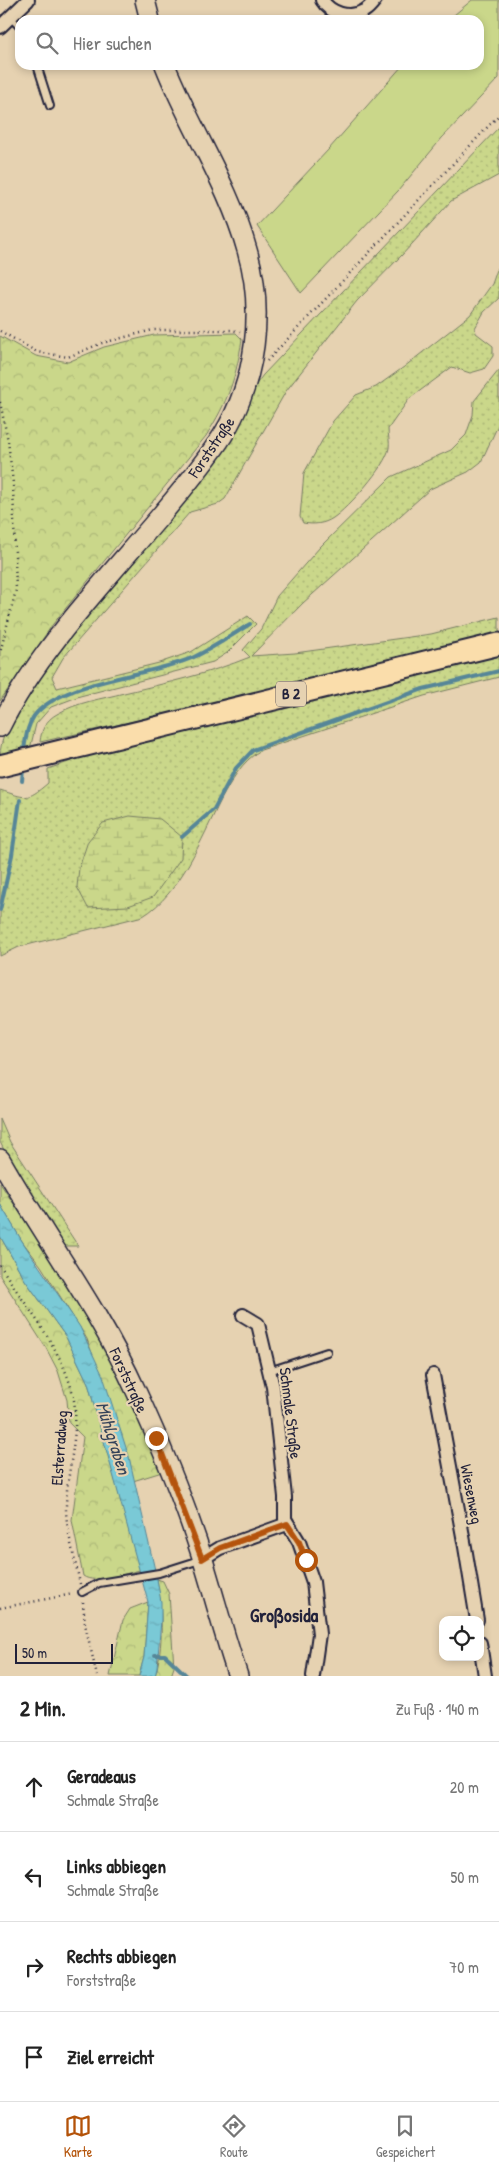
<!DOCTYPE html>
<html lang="de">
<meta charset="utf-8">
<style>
:root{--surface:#fff;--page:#f6f6f6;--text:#222;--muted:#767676;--line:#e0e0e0;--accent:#b45309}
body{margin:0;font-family:"Patrick Hand",sans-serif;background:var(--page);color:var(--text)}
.controls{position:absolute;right:15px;bottom:15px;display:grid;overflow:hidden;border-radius:10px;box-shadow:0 2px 8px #0003}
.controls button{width:45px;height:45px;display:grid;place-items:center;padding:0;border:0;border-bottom:1px solid var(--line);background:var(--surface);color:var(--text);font:25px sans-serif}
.scale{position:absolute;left:15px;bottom:12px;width:98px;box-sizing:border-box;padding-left:5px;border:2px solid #22223b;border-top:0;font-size:14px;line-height:18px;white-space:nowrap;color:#22223b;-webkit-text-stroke:4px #e6d2b1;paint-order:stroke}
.stop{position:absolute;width:15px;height:15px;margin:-11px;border:4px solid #b45309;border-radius:50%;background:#fff}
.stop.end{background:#b45309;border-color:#fff;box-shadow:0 1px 5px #0008}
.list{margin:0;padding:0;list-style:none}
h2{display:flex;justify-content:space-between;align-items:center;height:65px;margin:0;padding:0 20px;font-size:21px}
h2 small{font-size:16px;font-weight:400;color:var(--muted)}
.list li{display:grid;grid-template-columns:32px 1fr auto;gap:15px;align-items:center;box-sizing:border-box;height:90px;padding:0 20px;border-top:1px solid var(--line)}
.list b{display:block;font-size:19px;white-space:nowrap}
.list p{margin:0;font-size:16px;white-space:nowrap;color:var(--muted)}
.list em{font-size:16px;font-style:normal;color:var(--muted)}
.icon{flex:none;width:28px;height:28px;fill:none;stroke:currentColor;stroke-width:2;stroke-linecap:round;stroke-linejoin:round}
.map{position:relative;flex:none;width:499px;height:1676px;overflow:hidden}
.search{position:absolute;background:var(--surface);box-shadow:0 2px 8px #0003;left:15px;right:15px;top:15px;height:55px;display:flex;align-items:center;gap:12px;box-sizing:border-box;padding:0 18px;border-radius:15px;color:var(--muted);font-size:19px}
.sheet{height:425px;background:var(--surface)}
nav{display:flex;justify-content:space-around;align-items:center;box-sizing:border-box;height:70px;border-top:1px solid var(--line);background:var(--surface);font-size:14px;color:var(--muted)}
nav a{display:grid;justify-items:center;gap:2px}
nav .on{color:var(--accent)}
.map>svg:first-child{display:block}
.grass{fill:url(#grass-dots);stroke:#767c62}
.forest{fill:url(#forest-crowns);stroke:#767c62}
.wetland{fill:url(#wetland-marsh);stroke:#767c62}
.garden{fill:#cad78a;stroke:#767c62}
.water{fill:url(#water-ripples);stroke:#578698}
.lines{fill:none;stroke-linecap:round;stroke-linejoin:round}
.stream{stroke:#578698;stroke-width:4}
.lane-casing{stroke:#22223b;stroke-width:10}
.street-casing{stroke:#22223b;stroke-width:16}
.secondary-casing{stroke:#22223b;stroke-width:22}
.primary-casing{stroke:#22223b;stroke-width:25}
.path{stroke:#22223b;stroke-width:2.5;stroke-dasharray:1 4;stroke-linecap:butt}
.lane{stroke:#e6d2b1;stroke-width:6}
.street{stroke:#e6d2b1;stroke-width:12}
.secondary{stroke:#e6d2b1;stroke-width:19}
.primary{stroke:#faddab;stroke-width:21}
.route{stroke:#b45309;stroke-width:6}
.labels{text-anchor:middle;stroke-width:4.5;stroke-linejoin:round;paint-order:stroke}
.shield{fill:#e6d2b1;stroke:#5d575e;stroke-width:1}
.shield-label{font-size:15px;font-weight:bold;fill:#22223b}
.street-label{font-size:16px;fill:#22223b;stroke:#e6d2b1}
.water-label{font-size:18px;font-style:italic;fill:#34435a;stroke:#e6d2b1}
.quarter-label{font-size:19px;font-weight:bold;fill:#22223b;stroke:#e6d2b1}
</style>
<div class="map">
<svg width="499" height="1676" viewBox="0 0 499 1676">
<defs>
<pattern id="grass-dots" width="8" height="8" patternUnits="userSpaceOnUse" patternTransform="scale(1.25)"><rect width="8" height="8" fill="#cad78a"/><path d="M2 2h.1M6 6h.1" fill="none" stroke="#adb878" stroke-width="1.8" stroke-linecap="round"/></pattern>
<pattern id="forest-crowns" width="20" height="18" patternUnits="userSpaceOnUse" patternTransform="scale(1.25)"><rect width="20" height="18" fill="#cad78a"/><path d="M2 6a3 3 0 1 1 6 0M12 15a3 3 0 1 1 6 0" fill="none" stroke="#adb878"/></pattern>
<pattern id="wetland-marsh" width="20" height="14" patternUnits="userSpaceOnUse" patternTransform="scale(1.25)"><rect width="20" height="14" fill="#cad78a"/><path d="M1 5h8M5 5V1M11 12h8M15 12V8" fill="none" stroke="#adb878"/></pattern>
<pattern id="water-ripples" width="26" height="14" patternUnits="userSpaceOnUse" patternTransform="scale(1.25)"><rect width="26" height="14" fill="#7ac9d6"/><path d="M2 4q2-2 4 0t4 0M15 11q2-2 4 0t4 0" fill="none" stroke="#69acb9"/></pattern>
</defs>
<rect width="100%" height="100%" fill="#e6d2b1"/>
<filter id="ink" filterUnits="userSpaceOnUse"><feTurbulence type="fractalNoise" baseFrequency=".02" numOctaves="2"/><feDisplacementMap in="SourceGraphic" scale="10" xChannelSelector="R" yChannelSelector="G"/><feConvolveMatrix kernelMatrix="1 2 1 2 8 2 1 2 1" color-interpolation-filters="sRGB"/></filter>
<g filter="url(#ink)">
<g class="grass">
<path d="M499 127V175L451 201 402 255 357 301 286 391 225 499 218 504 190 512 63 658 52 677 57 688 159 663 191 652 248 616 256 624 227 653 213 662 80 696 51 707 36 724 30 749 0 756C0 728 29 691 44 668L263 375Z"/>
<path d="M499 264V298L484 312 475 328 476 333 493 346V356L484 369 470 373 452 367 409 399 388 429C388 435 390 442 389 448 386 466 348 508 333 518 324 524 314 525 303 523L300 517 304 473 333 421 356 395 376 387 404 367 470 315 492 284Z"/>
<path d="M499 370V423L481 462 468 472 430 489 303 603 251 656 295 653 431 634 499 617V634L211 704 40 742C41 730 46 720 57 714 77 702 102 699 124 693 167 683 208 674 250 657L243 650 261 629 277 596 320 547 391 477 451 450 466 435 473 415 474 401Z"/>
<path d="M499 655V677L424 696 261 750C241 762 232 780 221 800 202 838 180 894 143 916L19 947 0 956V790C26 798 26 802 48 783V769L89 755Z"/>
<path d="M0 1119 10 1142 78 1246H63L11 1164 0 1142Z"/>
</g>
<g class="forest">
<path d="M236 333 242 339C236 379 228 401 206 436L53 624 0 701V336L36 356 68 362 104 347 154 335Z"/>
<path d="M0 1183C31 1230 63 1276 91 1324 118 1372 139 1422 162 1472L133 1481 129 1457 87 1339 41 1266 22 1241 0 1204Z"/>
<path d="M0 1236 25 1280 66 1337 88 1383 140 1570C126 1573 95 1585 83 1576L72 1520 83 1437 69 1423 67 1400 58 1371 46 1348 0 1276Z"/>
<path d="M157 1579 163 1581 169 1594 174 1667 171 1676H155C164 1647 162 1608 157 1579Z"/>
<path d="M148 1602 144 1657 139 1676H110L123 1620 130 1609Z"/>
</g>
<path class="wetland" d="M130 816 160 819 182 837 181 858 153 897 128 906 88 908 77 887 79 868 88 841 103 823Z"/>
<path class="garden" d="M472 0H499V78L442 138 398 191 301 293 257 226 329 149 403 65H479V20H448Z"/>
<path class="water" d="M0 1204 22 1241 80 1327 103 1376 129 1457 157 1579 161 1602V1620L157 1668 155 1676H139L144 1657 148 1602 88 1383 66 1337 25 1280 0 1236Z"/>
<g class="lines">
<g class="stream">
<path d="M24 749C26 738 27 726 34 716 61 680 153 676 194 657 213 648 232 635 250 624"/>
<path d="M22 781 23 769"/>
<path d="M182 837 214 809 236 768 253 750 423 689 499 671"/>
<path d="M0 910 12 855 20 800"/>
<path d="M155 1655H165L187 1676"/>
</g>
<defs>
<g id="lane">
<path d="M10 17 20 27"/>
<path d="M37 65 50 106"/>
<path d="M269 1371 327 1352"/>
<path d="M82 1592 99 1583 159 1573 200 1560"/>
</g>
<g id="street">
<path d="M322 0C330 13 349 20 364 11 368 9 372 4 375 0"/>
<path d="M0 27 28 0"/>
<path d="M243 1315 258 1324 273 1387 285 1497V1519L299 1542 313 1582 319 1634 313 1676"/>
<path d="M433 1375 465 1547 477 1620"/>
<path d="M202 1559 220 1548 287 1524"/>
<path d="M480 1643 485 1676"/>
</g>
<g id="secondary">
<path d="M145 0 150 20"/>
<path d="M0 727C38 650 107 579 162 514 183 489 205 463 223 435 256 381 265 311 247 250 229 185 190 128 165 65"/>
<path d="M0 1159C44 1237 99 1309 136 1391 161 1445 185 1503 203 1560 215 1599 225 1638 238 1676"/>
</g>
<path id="primary" d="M0 766 499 644"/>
</defs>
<use href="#lane" class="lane-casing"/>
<use href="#street" class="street-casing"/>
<use href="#secondary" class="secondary-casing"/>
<use href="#primary" class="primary-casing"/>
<g class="path">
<path d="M0 331 37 352 68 357 102 343 153 330H232L240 332"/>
<path d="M267 361 499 115"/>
<path d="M0 402 8 441 13 483 16 590 0 653"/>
<path d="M0 1265C24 1305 57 1341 71 1387 83 1427 66 1468 66 1509 66 1530 76 1562 80 1584"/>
<path d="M83 1602 85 1624 97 1676"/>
<path d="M0 1608 73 1594"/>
</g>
<use href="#lane" class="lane"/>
<use href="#street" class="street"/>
<use href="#secondary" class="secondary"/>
<use href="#primary" class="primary"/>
</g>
</g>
<g class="lines" filter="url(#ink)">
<path class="route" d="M156 1438 202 1559 220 1548 287 1524 299 1542 306 1560"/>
</g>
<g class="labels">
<rect class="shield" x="276" y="681.5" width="30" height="25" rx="4"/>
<g class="shield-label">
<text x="291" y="699">B 2</text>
</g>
<g class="street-label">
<text transform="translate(211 447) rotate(-56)" y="6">Forststraße</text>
<text transform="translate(129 1380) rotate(65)" y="6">Forststraße</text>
<text transform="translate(291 1413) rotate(83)" y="6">Schmale Straße</text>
<text transform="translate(59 1448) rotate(-86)" y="6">Elsterradweg</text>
<text transform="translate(472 1494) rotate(79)" y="6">Wiesenweg</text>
</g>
<g class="water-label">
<text transform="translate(113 1438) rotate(72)" y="6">Mühlgraben</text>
</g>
<g class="quarter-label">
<text x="284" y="1622">Großosida</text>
</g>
</g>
</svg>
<div class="controls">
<button><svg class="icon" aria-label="locate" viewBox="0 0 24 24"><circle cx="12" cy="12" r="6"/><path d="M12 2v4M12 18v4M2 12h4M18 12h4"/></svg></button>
</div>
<div class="scale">50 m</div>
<div class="stop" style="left:306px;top:1560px"></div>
<div class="stop end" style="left:156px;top:1438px"></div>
<div class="search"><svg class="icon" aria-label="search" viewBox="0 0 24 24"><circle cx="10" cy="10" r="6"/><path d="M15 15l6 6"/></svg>Hier suchen</div>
</div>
<section class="sheet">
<h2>2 Min.<small>Zu Fuß · 140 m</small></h2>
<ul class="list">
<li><svg class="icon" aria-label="ahead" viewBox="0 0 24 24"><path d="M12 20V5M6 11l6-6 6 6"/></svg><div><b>Geradeaus</b><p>Schmale Straße</p></div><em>20 m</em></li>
<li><svg class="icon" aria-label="left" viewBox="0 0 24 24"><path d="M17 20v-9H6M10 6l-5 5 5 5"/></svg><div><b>Links abbiegen</b><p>Schmale Straße</p></div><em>50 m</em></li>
<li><svg class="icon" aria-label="right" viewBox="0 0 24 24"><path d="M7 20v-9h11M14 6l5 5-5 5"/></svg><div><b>Rechts abbiegen</b><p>Forststraße</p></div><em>70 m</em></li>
<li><svg class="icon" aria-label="arrive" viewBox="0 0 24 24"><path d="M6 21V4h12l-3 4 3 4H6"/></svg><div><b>Ziel erreicht</b></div></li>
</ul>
</section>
<nav>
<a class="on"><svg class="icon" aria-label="map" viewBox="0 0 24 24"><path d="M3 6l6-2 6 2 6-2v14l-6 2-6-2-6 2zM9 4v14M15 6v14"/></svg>Karte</a>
<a><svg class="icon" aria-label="directions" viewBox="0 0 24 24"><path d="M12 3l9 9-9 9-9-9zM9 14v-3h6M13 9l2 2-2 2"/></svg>Route</a>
<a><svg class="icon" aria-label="saved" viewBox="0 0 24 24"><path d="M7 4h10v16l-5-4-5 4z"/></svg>Gespeichert</a>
</nav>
